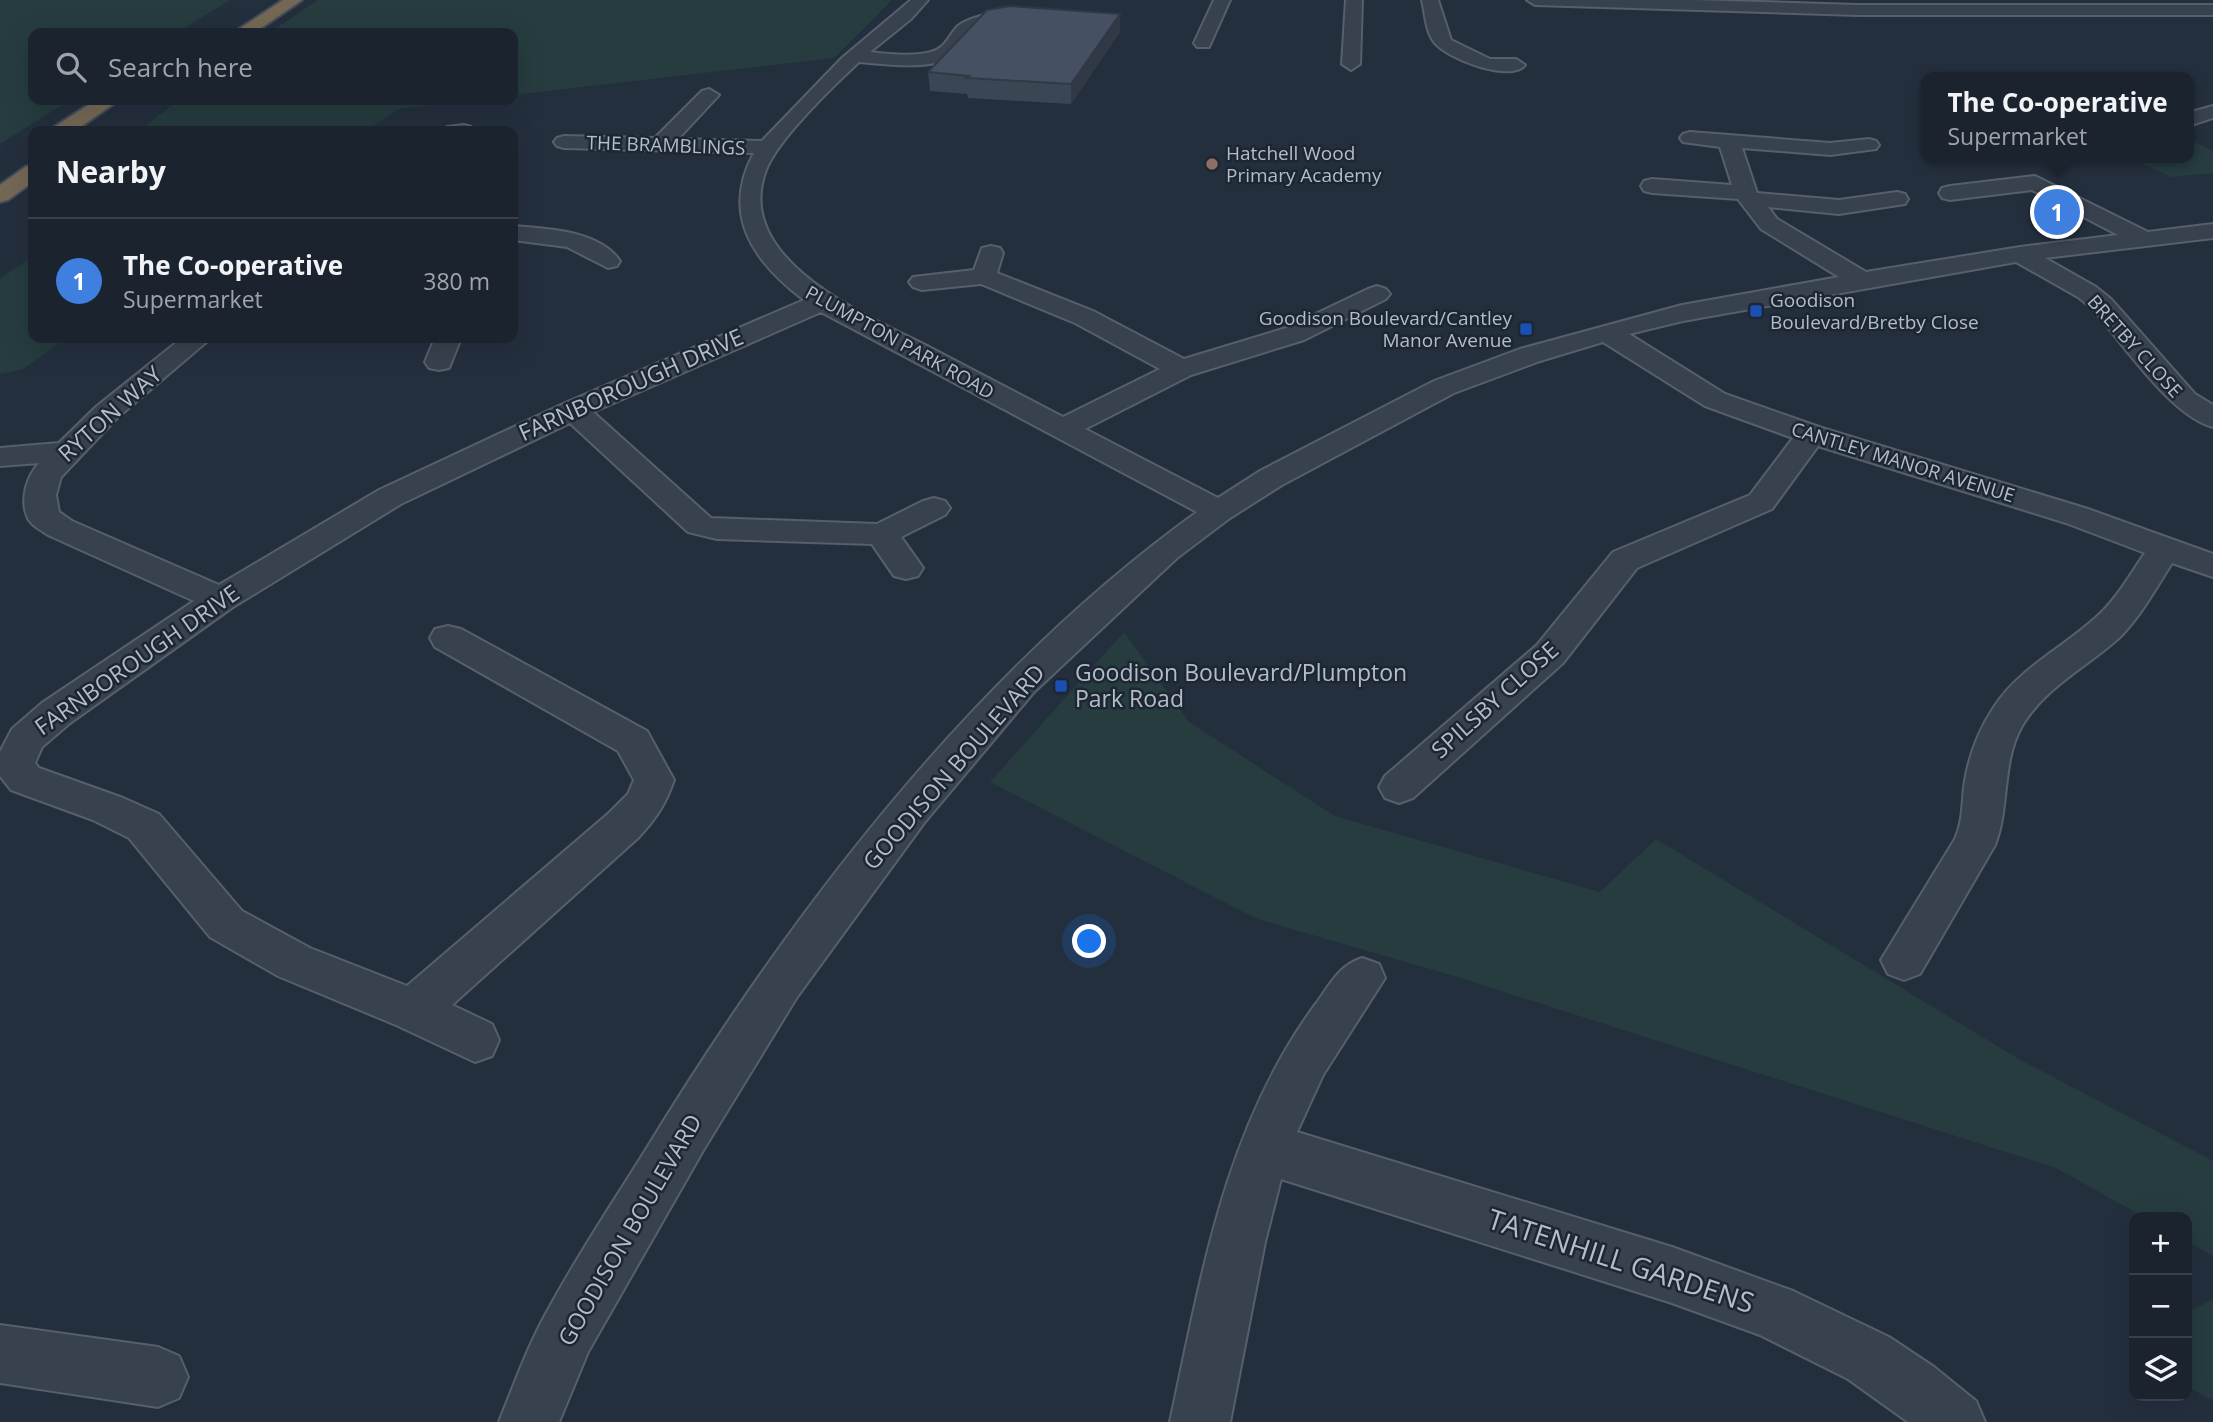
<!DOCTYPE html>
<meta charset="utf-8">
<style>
:root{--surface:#1b232e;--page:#282f3a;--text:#f1f3f6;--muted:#a0a4aa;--line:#39404a;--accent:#ea580c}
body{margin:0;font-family:"Open Sans",sans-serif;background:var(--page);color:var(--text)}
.controls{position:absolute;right:21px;bottom:21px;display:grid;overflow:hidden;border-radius:14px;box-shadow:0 7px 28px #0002}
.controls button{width:63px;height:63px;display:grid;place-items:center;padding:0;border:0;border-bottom:2px solid var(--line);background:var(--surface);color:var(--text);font:35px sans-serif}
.you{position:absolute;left:1090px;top:942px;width:24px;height:24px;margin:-18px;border:5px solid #fff;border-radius:50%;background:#1a73e8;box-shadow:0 0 0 10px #1a73e833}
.badge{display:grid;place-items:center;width:46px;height:46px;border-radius:50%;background:var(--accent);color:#fff;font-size:23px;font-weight:700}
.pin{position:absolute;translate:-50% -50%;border:4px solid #fff;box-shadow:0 2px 7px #0006}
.popup{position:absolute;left:1921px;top:72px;width:273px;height:91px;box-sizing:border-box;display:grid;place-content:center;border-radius:14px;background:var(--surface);filter:drop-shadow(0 2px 5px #0005);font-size:23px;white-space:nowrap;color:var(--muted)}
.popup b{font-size:26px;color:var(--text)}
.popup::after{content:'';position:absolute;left:50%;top:100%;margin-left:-14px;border:14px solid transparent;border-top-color:var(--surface)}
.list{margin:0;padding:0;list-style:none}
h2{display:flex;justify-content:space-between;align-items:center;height:91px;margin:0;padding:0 28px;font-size:30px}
h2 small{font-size:23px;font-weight:400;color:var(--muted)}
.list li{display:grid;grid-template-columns:46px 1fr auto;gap:21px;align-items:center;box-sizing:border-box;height:126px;padding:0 28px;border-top:2px solid var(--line)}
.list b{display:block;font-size:26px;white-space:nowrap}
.list p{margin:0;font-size:23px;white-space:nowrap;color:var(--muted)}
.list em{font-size:23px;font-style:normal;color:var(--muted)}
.icon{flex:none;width:38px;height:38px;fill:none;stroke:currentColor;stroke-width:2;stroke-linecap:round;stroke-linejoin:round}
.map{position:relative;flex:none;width:2213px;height:1422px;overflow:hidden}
.search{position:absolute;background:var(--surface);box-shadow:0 7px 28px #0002;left:28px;top:28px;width:490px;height:77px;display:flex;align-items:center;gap:18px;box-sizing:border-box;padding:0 24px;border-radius:14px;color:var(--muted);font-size:26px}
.panel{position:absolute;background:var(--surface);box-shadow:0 7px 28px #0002;left:28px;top:126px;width:490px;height:217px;border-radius:14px}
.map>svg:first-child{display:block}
.green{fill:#263c3f}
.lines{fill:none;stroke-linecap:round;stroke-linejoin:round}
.minor-casing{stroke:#565f6c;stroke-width:4}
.highway-casing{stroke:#434c59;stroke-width:4}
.minor{fill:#38414e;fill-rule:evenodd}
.highway{fill:#746855;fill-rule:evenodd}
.wall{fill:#3b4654}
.shaded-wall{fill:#303945}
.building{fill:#455162;stroke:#303945;stroke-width:2}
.education-dot{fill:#8d6e63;stroke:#1d2633;stroke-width:2.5}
.transit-dot{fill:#1a4fb4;stroke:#1d2633;stroke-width:2.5}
.labels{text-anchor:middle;stroke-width:5;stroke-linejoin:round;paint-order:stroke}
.far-street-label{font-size:19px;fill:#b4bcc9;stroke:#1d2633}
.far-poi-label{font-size:19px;fill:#b4bcc9;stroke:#1d2633;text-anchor:start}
.street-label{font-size:23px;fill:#b4bcc9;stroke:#1d2633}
.poi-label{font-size:23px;fill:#b4bcc9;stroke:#1d2633;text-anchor:start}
.near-street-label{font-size:28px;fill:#b4bcc9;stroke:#1d2633}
</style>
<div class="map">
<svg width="2213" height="1422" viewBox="0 0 2213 1422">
<rect width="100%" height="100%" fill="#242f3e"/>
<g class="green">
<path d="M0 0H230L176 33H33V100H70L0 144Z"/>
<path d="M318 0H892L834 58 513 95V33H269Z"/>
<path d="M179 100H477L399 109 365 131H138Z"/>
<path d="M2188 139 2213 151V173L2171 177 2131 158H2188Z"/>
<path d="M33 256V338H66L23 369 0 374V279Z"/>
<path d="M1124 632 1189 722 1335 816 1600 892 1656 839 2017 1058 2213 1161V1256L2187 1241V1217H2144L2056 1168 1451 975 1257 919 990 782Z"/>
<path d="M2213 1299V1401L2187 1386V1313Z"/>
</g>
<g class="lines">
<defs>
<g id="minor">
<path d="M911 0H928L911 19 870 52C889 54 912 57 931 52 946 48 948 36 958 26 972 14 1022 5 1036 19 1026 30 1002 21 988 24 970 28 967 42 956 53 938 72 884 64 859 62 833 86 778 139 766 170 731 261 870 317 931 348 975 371 1019 394 1063 417L1160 369 1075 323 981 284 922 290 913 287 909 282 913 277 974 270 982 248 991 246 1000 248 1003 253 997 273 1093 311 1184 359 1286 328 1368 289 1377 286 1386 289 1390 294 1386 299 1304 340 1191 375 1085 429 1218 498 1260 471 1434 381 1520 349 1682 305 1839 277 1761 229 1738 199 1652 193 1644 191 1641 186 1644 181 1652 179 1732 185 1720 147 1683 142 1680 138 1683 134 1690 132 1830 143 1869 139 1876 141 1879 145 1876 149 1830 155 1742 148 1757 193 1839 200 1897 192 1905 194 1908 199 1905 204 1839 214 1768 207 1777 219 1866 272 2020 247 2118 235 2032 190 1950 200 1942 198 1939 193 1942 188 1950 186 2035 176 2148 232 2213 224V238L2045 258 2096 287 2111 299 2195 394 2213 405V427C2171 416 2122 343 2093 309L2078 297 2016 262 1683 321 1629 334 1725 394 1822 428 2088 509 2213 554V577L2172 563C2156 588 2141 616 2120 637 2087 667 2045 687 2022 726 2001 763 2010 807 1995 845L1920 974 1904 980 1888 974 1881 960 1955 839C1963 821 1962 805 1964 787 1968 758 1978 731 1994 707 2019 669 2059 650 2093 620 2115 602 2129 576 2145 553L2066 523 1818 446 1772 509 1637 568 1563 663 1413 798 1399 803 1385 798 1379 787 1385 776 1537 645 1613 552 1750 495 1793 438 1705 406 1603 342 1540 361 1454 393 1282 485 1230 518 1177 558 1034 692 924 823 797 997 704 1149 588 1352 559 1422H499C514 1385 528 1345 548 1310 577 1256 612 1204 645 1151 789 915 971 675 1197 512L821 312 593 412 711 518 877 524 923 501 934 498 945 501 950 508 945 515 901 537 923 568 918 576 906 579 894 576 872 544 717 539 688 532 570 423 401 504 233 607 70 723 42 747 35 763 39 768 123 798 159 814 242 911 310 948 407 986 609 813 628 794 634 780 618 751 435 647 430 638 435 629 448 626 461 629 647 731 674 780C665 805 657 817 639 837L452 1005 492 1024 499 1040 492 1056 475 1062 396 1025 278 976 210 937 129 838 93 820 11 790 0 776V752L12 729 42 703 194 601 48 535C41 530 30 525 27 516 20 499 27 476 39 463L0 466V448L59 443 97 406 182 338H211L117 418 61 477 56 495 59 512 72 521 219 585 379 490 563 404 804 300C754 262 720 215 754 153L564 148 557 146 554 142 557 138 564 136 655 138 702 91 709 89 719 95 678 139 762 141 842 58Z"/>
<path d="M1214 0H1230L1209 47H1197L1194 43Z"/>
<path d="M1346 0H1362L1360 64 1351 70 1342 64Z"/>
<path d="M1422 0H1438L1451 40 1490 59H1516L1525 65C1510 83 1446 58 1434 42 1426 32 1425 13 1422 0Z"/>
<path d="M1527 0H1695L1857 5H2213V15H1857L1535 5Z"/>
<path d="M2213 106V118L2188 126V113Z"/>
<path d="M464 125 471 127 474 131H444L447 127Z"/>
<path d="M513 226C547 229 599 230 620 261L617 266 608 268 567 247 513 240Z"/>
<path d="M435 338H461L449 368 439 370 429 368 425 362Z"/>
<path d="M1362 958 1379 964 1385 978 1323 1075 1297 1132 1672 1247 1793 1291 1889 1337 1934 1367 1976 1401 1985 1422H1908L1848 1379 1760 1335 1672 1303 1281 1179 1265 1242 1230 1422H1170C1201 1278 1225 1127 1315 1005 1330 985 1338 966 1362 958Z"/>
<path d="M0 1325 158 1347 179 1356 188 1377 179 1398 158 1407 0 1383Z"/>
</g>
<g id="highway">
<path d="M283 0H302L254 33H233Z"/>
<path d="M96 100H119L75 131H51L54 127Z"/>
<path d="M33 165V182L8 200 0 202V185L25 167Z"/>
</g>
</defs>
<use href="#minor" class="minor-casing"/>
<use href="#highway" class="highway-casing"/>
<use href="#minor" class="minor"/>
<use href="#highway" class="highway"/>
</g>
<path class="wall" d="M1120 32 1071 104 968 98 967 94 930 91 928 72Z"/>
<path class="shaded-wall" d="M1120 14V32L1071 104V84Z"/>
<path class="building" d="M1010 6 1120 14 1071 84 966 78 969 76 928 72 987 10Z"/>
<circle class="education-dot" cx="1212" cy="164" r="7"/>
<g class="transit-dot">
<rect x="1749" y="304" width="14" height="14" rx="3.5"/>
<rect x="1519" y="322" width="14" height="14" rx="3.5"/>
<rect x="1054" y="679" width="14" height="14" rx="3.5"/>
</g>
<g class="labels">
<g class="far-street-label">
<text transform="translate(666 145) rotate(2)" y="7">THE BRAMBLINGS</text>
<text transform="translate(900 342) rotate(29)" y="7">PLUMPTON PARK ROAD</text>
<text transform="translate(2135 346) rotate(48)" y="7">BRETBY CLOSE</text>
<text transform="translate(1903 462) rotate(17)" y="7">CANTLEY MANOR AVENUE</text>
</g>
<g class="far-poi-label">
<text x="1226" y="160">Hatchell Wood<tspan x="1226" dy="22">Primary Academy</tspan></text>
<text x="1770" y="307">Goodison<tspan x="1770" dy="22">Boulevard/Bretby Close</tspan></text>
<text x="1512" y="325" text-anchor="end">Goodison Boulevard/Cantley<tspan x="1512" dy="22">Manor Avenue</tspan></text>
</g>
<g class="street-label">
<text transform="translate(631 385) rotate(-24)" y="8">FARNBOROUGH DRIVE</text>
<text transform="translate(110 414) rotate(-42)" y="8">RYTON WAY</text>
<text transform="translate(137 660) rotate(-35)" y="8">FARNBOROUGH DRIVE</text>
<text transform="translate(1495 700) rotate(-42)" y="8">SPILSBY CLOSE</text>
<text transform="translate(954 767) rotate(-49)" y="8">GOODISON BOULEVARD</text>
<text transform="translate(630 1230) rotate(-60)" y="8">GOODISON BOULEVARD</text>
</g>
<g class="poi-label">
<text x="1075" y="681">Goodison Boulevard/Plumpton<tspan x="1075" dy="26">Park Road</tspan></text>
</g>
<g class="near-street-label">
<text transform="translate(1621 1261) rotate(18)" y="10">TATENHILL GARDENS</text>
</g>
</g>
</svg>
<div class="controls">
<button>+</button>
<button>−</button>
<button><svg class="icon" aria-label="layers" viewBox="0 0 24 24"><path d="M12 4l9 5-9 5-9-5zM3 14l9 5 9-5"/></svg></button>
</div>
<div class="you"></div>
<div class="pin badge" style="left:2057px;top:212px;background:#3f7fe0">1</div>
<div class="popup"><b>The Co-operative</b>Supermarket</div>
<div class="search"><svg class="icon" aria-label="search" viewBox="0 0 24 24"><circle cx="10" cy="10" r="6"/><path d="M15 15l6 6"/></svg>Search here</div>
<section class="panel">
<h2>Nearby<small></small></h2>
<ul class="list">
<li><span class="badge" style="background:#3f7fe0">1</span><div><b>The Co-operative</b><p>Supermarket</p></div><em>380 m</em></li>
</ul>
</section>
</div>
